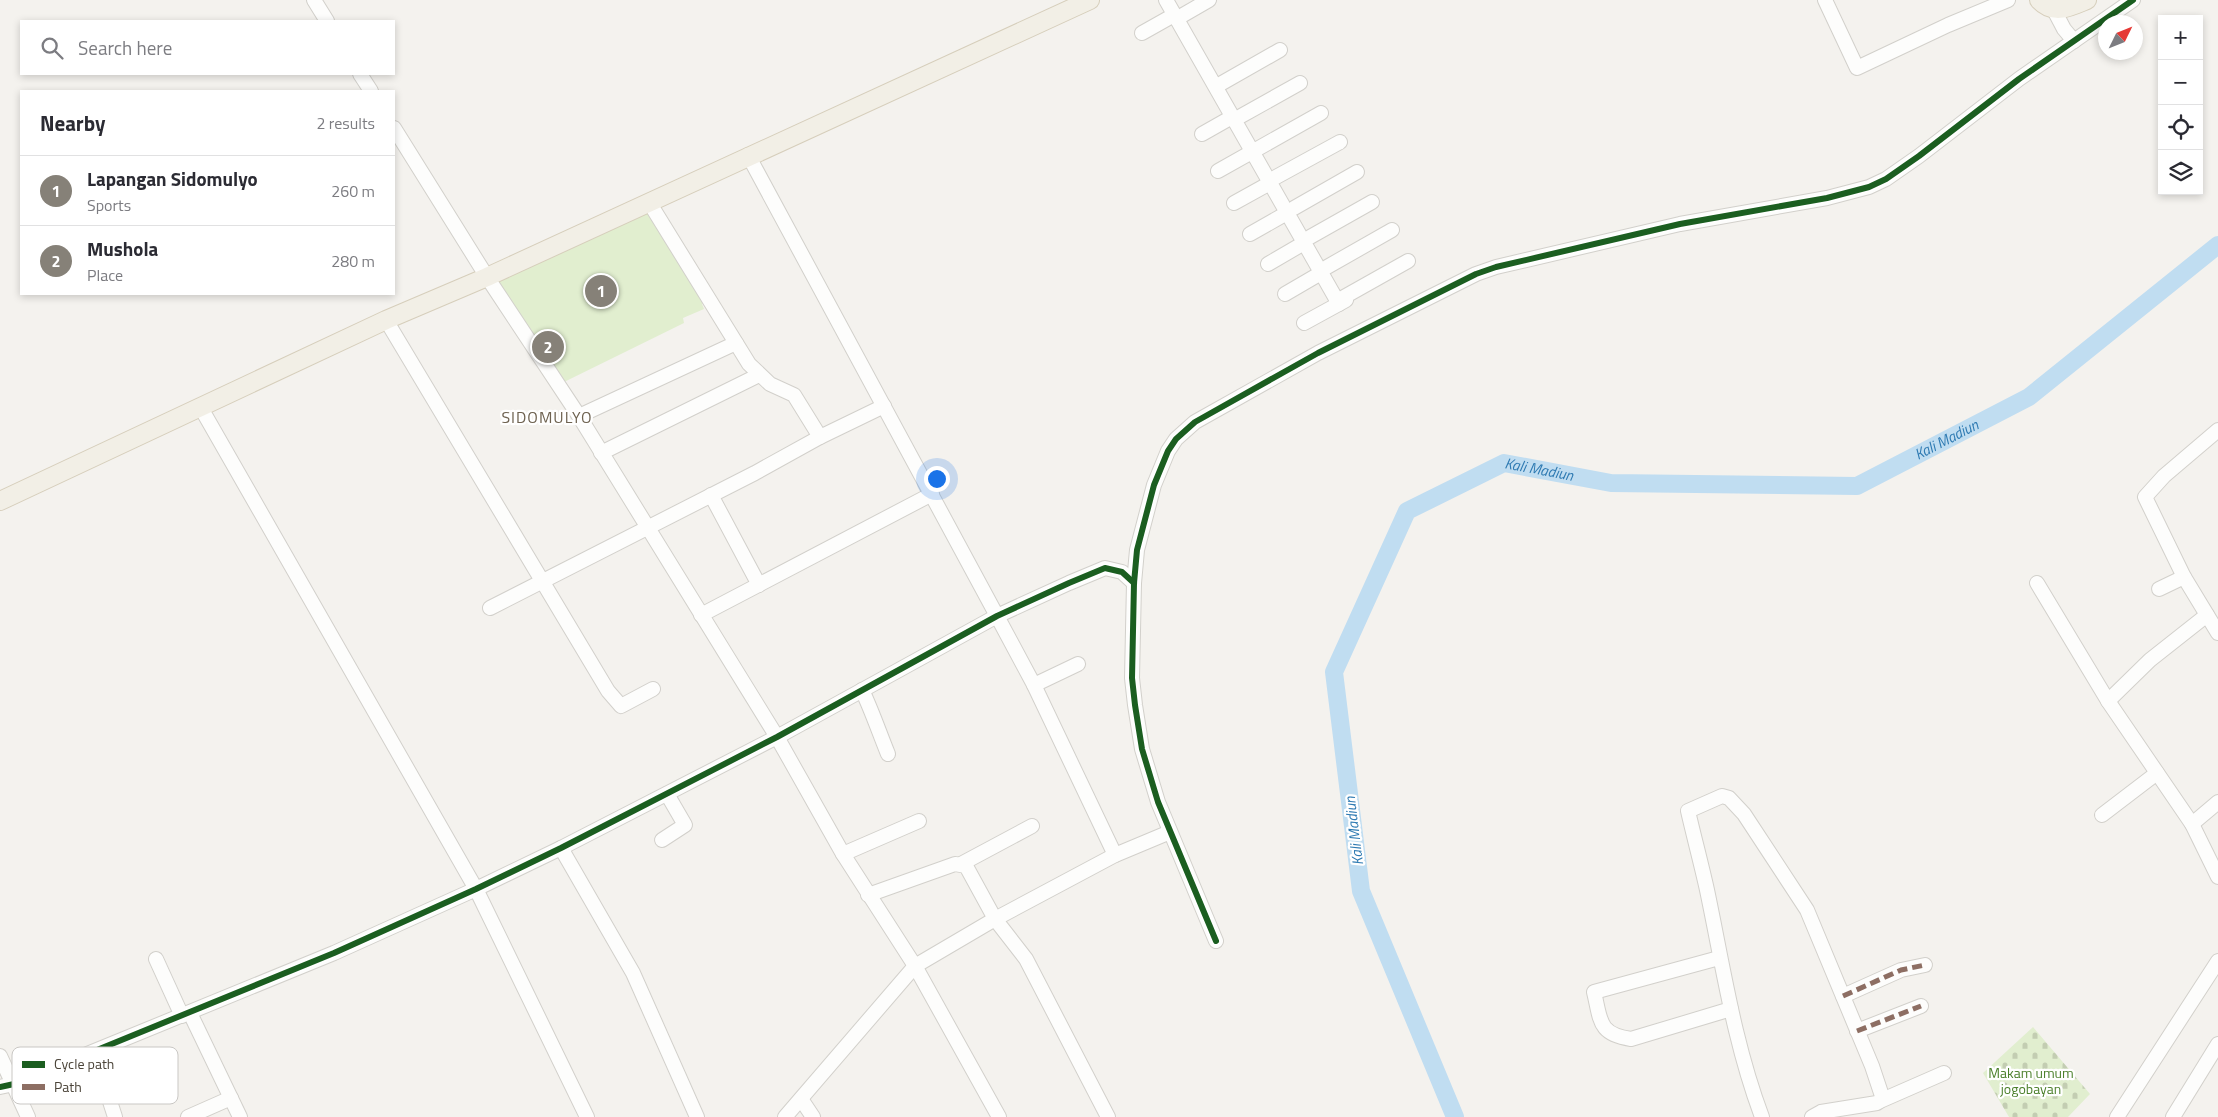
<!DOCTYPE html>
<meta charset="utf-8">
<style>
:root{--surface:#fff;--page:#f7f7f7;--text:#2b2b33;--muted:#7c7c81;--line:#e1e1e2;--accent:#868178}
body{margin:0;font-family:"Titillium Web",sans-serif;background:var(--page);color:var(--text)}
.controls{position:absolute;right:15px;top:15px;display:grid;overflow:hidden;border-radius:0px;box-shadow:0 2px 8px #0003}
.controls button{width:45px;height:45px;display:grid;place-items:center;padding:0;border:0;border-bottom:1px solid var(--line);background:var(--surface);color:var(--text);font:25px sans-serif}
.compass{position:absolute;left:2098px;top:15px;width:45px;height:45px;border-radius:50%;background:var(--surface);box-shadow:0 2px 8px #0003;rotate:47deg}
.you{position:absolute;left:936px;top:478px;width:18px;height:18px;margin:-12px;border:4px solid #fff;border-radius:50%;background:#1a73e8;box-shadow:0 0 0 8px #1a73e833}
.badge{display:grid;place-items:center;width:32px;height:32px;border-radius:50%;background:var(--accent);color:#fff;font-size:16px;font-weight:700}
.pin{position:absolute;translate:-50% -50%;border:2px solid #fff;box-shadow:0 1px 5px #0006}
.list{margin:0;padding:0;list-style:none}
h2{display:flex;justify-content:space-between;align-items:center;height:65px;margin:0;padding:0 20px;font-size:21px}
h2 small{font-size:16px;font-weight:400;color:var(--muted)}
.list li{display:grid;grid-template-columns:32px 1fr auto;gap:15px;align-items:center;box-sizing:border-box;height:70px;padding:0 20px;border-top:1px solid var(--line)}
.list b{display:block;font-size:19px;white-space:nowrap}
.list p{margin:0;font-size:16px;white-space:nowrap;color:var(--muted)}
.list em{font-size:16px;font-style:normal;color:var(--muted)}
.icon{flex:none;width:28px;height:28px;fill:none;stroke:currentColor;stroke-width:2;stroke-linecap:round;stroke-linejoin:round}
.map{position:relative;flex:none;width:2218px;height:1117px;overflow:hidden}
.search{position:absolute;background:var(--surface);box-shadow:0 2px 8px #0003;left:20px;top:20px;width:375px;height:55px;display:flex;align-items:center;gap:12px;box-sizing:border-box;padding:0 18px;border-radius:0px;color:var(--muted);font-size:19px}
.panel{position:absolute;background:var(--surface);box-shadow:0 2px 8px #0003;left:20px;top:90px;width:375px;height:205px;border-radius:0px}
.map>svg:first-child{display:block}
.cemetery{fill:url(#cemetery-stones)}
.pitch{fill:#e1eecf}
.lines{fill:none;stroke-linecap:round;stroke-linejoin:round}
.river{stroke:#c0ddf1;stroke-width:18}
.minor-casing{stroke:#d2d0cb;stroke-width:16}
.major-casing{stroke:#d6cebb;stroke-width:20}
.minor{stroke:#fdfdfc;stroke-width:14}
.major{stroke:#f2efe6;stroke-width:18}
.quiet{stroke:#8d6e63;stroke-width:5;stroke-dasharray:10 5;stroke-linecap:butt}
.cycleway-casing{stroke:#fff;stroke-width:9}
.cycleway{stroke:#1b5e20;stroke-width:6}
.labels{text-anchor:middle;stroke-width:4.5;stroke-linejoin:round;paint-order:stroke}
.park-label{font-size:14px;fill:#4a7f2a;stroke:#fff}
.water-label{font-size:15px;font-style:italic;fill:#2e7ab2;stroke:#fff}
.quarter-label{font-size:16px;letter-spacing:1px;fill:#6e6250;stroke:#fff}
.key{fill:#fff;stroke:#c9c7c4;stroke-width:1}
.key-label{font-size:14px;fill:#4b4439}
</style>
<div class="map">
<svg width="2218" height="1117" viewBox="0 0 2218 1117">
<defs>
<pattern id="cemetery-stones" width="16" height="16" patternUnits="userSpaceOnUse" patternTransform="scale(1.25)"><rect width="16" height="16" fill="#e1eecf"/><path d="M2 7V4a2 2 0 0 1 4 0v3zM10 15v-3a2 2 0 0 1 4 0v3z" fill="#c3cdb2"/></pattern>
</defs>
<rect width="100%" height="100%" fill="#f4f2ee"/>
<path class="cemetery" d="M2033 1027 2090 1094 2068 1117H2009L1983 1073Z"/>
<path class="pitch" d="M650 210 708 301 702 304 704 309 683 318 684 323 560 384 494 282Z"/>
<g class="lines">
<path class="river" id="s1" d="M1455 1117 1361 891 1334 672 1407 511 1504 463 1611 483 1857 486 2029 397 2218 245"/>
<defs>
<g id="minor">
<path d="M314 0 327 21"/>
<path d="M1166 0 1339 304"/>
<path d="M1825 0 1857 68 1948 25 2008 0"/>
<path d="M2054 10 2064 29 2074 41"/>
<path d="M1183 15 1209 0"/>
<path d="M1142 33 1174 15"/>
<path d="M360 74 371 91"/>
<path d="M1222 83 1280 50"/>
<path d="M1241 116 1300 83"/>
<path d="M394 128 487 277 579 416 777 737 843 854 915 966 999 1117"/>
<path d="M1202 134 1232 117"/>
<path d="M748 155 997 616 1034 685 1115 855"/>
<path d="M1218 171 1321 113"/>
<path d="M1276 177 1340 142"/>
<path d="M649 202 749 364 770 384 794 395 820 437"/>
<path d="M1234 203 1270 183"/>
<path d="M1294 208 1357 172"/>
<path d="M1250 234 1287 213"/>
<path d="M1310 237 1372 202"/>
<path d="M1268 264 1304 243"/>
<path d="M1327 267 1392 230"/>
<path d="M1285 294 1321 273"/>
<path d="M386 320 608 691 621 706 653 689"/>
<path d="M1304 323 1346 300 1344 297 1408 261"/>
<path d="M201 408 476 889 587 1117"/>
<path d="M579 416 736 343"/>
<path d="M2218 430 2164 476 2145 497 2184 577 2218 633"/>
<path d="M601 453 759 375"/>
<path d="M711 495 759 585"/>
<path d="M2037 583 2108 701 2192 824 2218 877"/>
<path d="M2159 589 2184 577"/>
<path d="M490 608 755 473 820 437 884 406"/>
<path d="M701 615 932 494"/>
<path d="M1034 685 1078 664"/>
<path d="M862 690C872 711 879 732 888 754"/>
<path d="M2108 701 2150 660 2207 615"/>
<path d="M2102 815 2157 773"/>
<path d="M2192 824 2218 802"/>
<path d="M662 840 685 825 667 794"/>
<path d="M561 848 633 973 697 1117"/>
<path d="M843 854 919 821"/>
<path d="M961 864 1032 826"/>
<path d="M868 895 955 864 966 866 995 919 1026 959 1108 1117"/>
<path d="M1216 941 1158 802 1142 749 1135 705 1132 678 1134 583 1137 550 1154 485 1168 451 1176 439 1195 422 1318 353 1476 274 1496 267 1680 224 1827 198 1869 187 1886 179 1919 156 2019 79 2133 0"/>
<path d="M1719 958 1594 992C1601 1021 1598 1034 1631 1039L1731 1009"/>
<path d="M156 959 182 1016"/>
<path d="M1843 996 1901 970 1925 965"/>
<path d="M190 1013 240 1117"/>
<path d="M1857 1031 1921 1006"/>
<path d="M94 1052 115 1117"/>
<path d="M0 1056 28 1117"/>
<path d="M0 1087 14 1084 334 953 476 889 561 848 777 737 997 616 1069 583 1105 568 1122 572 1134 583"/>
<path d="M801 1099 813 1117"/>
<path d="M1880 1101 1944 1073"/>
<path d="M188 1117 231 1098"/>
<path d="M785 1117 915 966 995 919 1115 855 1170 832"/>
<path d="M1762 1117C1734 1043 1723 966 1707 890 1701 863 1694 837 1688 811L1722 796 1729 798 1744 814 1807 910 1872 1066 1882 1096 1881 1100 1877 1103 1821 1112 1812 1117"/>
<path d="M2117 1117 2218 961"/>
<path d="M2173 1117 2218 1044"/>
</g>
<g id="major">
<path d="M2039 0C2054 16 2070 7 2087 0"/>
<path d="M0 501 386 320 487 277 1090 0"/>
</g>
</defs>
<use href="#minor" class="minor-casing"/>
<use href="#major" class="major-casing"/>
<use href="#minor" class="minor"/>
<use href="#major" class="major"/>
<g class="quiet">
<path d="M1843 996 1901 970 1925 965"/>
<path d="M1857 1031 1921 1006"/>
</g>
<defs>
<g id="cycleway">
<path d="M1216 941 1158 802 1142 749 1135 705 1132 678 1134 583 1137 550 1154 485 1168 451 1176 439 1195 422 1318 353 1476 274 1496 267 1680 224 1827 198 1869 187 1886 179 1919 156 2019 79 2133 0"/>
<path d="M0 1087 14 1084 334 953 476 889 561 848 777 737 997 616 1069 583 1105 568 1122 572 1134 583"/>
</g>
</defs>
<use href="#cycleway" class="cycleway-casing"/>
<use href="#cycleway" class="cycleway"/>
</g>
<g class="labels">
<g class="park-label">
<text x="2031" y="1078">Makam umum<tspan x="2031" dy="16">jogobayan</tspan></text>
</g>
<g class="water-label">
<text dy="5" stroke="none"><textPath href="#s1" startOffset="1206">Kali Madiun</textPath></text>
<text dy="5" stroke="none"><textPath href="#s1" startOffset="786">Kali Madiun</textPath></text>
<text transform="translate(1354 831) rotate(-97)" y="5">Kali Madiun</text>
</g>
<g class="quarter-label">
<text x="547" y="423">SIDOMULYO</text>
</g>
</g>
<rect x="12" y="1047" width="166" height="57" rx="8" class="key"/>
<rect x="22" y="1061" width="23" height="7" fill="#1b5e20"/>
<rect x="22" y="1084" width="23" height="6" fill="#8d6e63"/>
<g class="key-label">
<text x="54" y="1069">Cycle path</text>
<text x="54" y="1092">Path</text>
</g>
</svg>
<div class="controls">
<button>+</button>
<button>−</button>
<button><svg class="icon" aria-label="locate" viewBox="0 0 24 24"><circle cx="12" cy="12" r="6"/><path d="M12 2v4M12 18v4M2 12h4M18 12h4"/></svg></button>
<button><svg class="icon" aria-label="layers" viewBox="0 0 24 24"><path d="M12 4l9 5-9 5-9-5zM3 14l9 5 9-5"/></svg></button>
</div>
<svg class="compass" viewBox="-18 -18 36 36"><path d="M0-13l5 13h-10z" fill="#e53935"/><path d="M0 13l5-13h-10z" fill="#7c7c81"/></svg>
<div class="you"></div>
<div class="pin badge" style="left:601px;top:291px">1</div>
<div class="pin badge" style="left:548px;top:347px">2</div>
<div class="search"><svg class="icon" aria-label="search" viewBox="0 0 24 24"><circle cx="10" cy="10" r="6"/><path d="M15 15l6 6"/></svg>Search here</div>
<section class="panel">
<h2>Nearby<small>2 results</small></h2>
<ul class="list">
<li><span class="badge">1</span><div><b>Lapangan Sidomulyo</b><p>Sports</p></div><em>260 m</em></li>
<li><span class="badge">2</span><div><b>Mushola</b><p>Place</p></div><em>280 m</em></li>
</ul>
</section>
</div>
